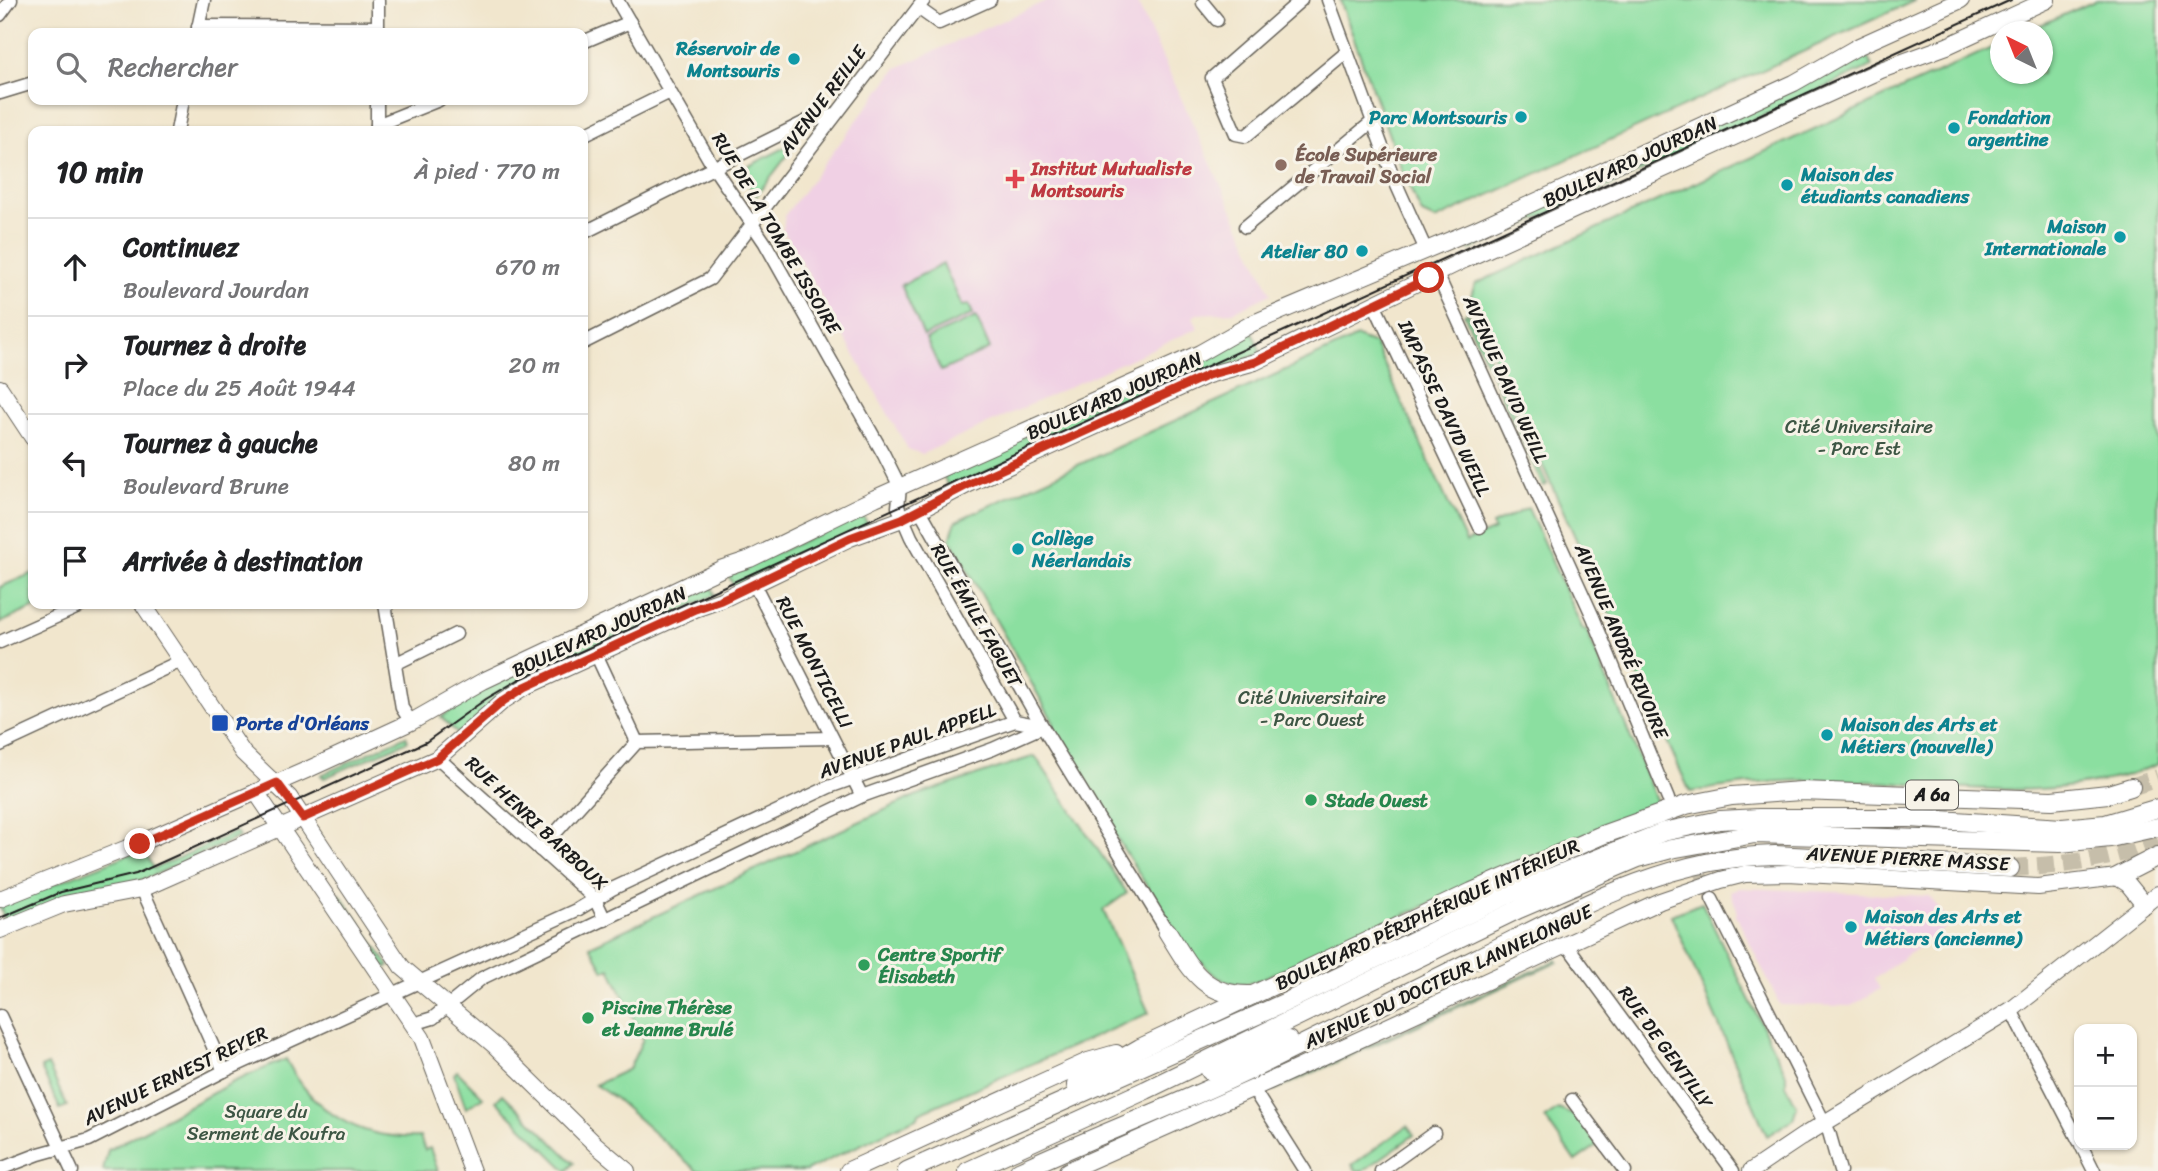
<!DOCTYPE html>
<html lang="fr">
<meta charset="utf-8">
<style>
:root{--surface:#fff;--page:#f6f6f6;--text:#202124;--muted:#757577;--line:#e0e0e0}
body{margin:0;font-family:Sriracha,sans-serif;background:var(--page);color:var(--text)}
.controls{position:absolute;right:21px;bottom:21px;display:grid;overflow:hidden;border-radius:14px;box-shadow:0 2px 5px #0004}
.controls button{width:63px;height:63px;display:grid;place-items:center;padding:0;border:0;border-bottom:2px solid var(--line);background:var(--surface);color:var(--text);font:35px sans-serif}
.compass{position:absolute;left:1990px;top:21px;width:63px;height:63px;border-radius:50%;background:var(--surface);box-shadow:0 2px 5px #0004;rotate:317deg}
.stop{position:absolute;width:21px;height:21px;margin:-16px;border:5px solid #c8321e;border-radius:50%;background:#fff}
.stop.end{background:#c8321e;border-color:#fff;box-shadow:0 2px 7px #0008}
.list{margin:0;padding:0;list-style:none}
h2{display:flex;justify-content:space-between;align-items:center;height:91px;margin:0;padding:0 28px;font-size:30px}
h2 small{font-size:23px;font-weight:400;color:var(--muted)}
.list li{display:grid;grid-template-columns:46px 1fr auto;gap:21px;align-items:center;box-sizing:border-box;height:98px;padding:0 28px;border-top:2px solid var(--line)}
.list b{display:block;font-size:26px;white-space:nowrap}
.list p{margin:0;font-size:23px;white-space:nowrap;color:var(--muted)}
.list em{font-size:23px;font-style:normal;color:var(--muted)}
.icon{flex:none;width:38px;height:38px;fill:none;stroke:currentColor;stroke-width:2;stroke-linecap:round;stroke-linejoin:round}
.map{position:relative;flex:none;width:2158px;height:1171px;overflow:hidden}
.search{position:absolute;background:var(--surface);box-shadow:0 2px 5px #0004;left:28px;top:28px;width:560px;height:77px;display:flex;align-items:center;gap:18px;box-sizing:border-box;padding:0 24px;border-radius:14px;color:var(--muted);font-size:26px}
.panel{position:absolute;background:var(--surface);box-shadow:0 2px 5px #0004;left:28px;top:126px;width:560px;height:483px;border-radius:14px}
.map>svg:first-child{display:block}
.built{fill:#f0d0e4}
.green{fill:#8bdfa0;stroke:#547e5e;stroke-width:2}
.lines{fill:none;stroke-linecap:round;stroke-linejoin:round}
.minor-tunnel{stroke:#c6beaa;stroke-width:12;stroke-dasharray:12 6;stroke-linecap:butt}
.highway-tunnel{stroke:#c6beaa;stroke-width:18;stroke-dasharray:18 9;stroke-linecap:butt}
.minor-casing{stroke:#67635a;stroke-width:15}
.major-casing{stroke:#67635a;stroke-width:18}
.highway-casing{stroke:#67635a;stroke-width:20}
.minor{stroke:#fff;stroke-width:12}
.major{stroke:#fff;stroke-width:16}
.highway{stroke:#fff;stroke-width:18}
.tram{stroke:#1c1c1c;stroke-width:2}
.route{stroke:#c8321e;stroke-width:9}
.culture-dot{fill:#0f9aa8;stroke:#f7f3e8;stroke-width:2.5}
.education-dot{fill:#8d6e63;stroke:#f7f3e8;stroke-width:2.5}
.health-dot{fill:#e0444e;stroke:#f7f3e8;stroke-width:2.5}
.transit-dot{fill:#1a4fb4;stroke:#f7f3e8;stroke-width:2.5}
.leisure-dot{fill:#2e9e5b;stroke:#f7f3e8;stroke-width:2.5}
.labels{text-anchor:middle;stroke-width:6;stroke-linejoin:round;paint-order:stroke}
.shield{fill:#f7f3e8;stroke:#5e5c59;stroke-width:2}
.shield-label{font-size:18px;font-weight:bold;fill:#1c1c1c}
.culture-label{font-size:19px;font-weight:bold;fill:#0d838f;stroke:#f7f3e8;text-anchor:start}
.street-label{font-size:19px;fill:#1c1c1c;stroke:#f7f3e8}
.education-label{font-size:19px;font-weight:bold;fill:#785e54;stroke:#f7f3e8;text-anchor:start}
.health-label{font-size:19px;font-weight:bold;fill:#be3a42;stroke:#f7f3e8;text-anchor:start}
.park-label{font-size:19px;fill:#3d5644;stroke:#f7f3e8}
.transit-label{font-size:19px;font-weight:bold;fill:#164399;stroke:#f7f3e8;text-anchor:start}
.leisure-label{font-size:19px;font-weight:bold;fill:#27864d;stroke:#f7f3e8;text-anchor:start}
</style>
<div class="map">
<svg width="2158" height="1171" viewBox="0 0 2158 1171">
<rect width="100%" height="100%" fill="#f7f3e8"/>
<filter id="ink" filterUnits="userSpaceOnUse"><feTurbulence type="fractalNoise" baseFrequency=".0143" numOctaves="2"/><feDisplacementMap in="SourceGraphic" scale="14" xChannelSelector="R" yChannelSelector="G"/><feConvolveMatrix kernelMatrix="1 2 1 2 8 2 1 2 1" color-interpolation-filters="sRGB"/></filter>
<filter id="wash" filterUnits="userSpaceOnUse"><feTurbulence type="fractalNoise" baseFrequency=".00686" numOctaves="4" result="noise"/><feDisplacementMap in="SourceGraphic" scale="28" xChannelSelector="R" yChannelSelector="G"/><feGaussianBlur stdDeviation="1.57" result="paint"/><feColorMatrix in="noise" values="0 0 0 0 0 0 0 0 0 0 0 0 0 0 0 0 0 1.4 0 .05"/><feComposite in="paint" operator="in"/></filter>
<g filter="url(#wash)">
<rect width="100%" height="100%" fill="#f1e6cd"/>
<g class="built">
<path d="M1048 0H1136L1271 294 1233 312 1197 314 1193 317 1198 328 922 454 908 449 783 230 785 215 897 68Z"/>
<path d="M1740 888 1929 896 1951 924 1874 979 1880 989 1851 1006 1780 1005 1736 915 1737 909 1730 892Z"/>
</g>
<g class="green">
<path d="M1340 0H1916L1435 220 1422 214 1402 171Z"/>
<path d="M2097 0H2158V764C2056 808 1940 782 1833 780 1784 779 1737 784 1690 792L1469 302 1475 284 2000 44V74H2042V32L2027 31Z"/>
<path d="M1857 51 1860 59 1867 56 1872 66 1470 250 1465 239Z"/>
<path d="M790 145 793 148 756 196 739 171Z"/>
<path d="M943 264 962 306 969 305 973 314 924 336 901 285Z"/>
<path d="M1468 313 1547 484 1543 486 1464 314Z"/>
<path d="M976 317 990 349 941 371 926 339Z"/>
<path d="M1251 329 1261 353 949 488 943 475Z"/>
<path d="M1357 337 1375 344 1466 542 1494 530 1492 525 1528 508 1583 630 1586 629 1657 802 1257 981C1234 988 1216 981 1202 962L1196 965 1050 731 1054 723 950 539 956 521Z"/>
<path d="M862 514 868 525 734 586 728 575Z"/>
<path d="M33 573V604H42L0 623V587Z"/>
<path d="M710 583 715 595 520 684 459 735 441 717 477 691Z"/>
<path d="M406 736 408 741 324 778 321 775Z"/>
<path d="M1035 756 1127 893 1103 910 1149 1013 919 1113 918 1117 806 1171H697L616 1099 595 1085 629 1069 643 1039 610 968 604 971 590 946 915 796Z"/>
<path d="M236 832 239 837 145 879 5 923 0 905 143 849 154 869Z"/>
<path d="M340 894 389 966 385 968 337 896Z"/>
<path d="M1702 903 1786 1074V1085L1797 1106 1793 1119 1767 1136 1671 915Z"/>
<path d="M1557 960 1558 962 1275 1090 1274 1088Z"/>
<path d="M286 1059C313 1113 360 1140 420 1137L425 1150 430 1148 438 1171H103L108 1150 233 1082Z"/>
<path d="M48 1065 67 1106 60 1109 41 1068Z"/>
<path d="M457 1071 483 1097 466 1108 454 1074Z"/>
<path d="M503 1094 574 1163 567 1171 496 1101Z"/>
<path d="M1558 1109 1576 1116 1598 1145 1575 1161 1545 1118Z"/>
<path d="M1407 1126 1414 1135 1363 1171H1357L1352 1165Z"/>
</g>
</g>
<g filter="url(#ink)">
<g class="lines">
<path class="minor-tunnel" d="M1670 804 1712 899"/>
<g class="highway-tunnel">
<path d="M2131 787 2158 778"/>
<path d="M2010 868C2063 865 2109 861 2158 840"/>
</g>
<defs>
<g id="minor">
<path d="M617 0 714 168 765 243 884 455 900 487 898 507 911 537 1015 721"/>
<path d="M1301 0 1212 78 1236 134 1246 136 1347 52"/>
<path d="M1328 0 1394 179 1425 248"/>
<path d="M1203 3 1217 20"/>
<path d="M918 8 939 23 990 0"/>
<path d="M0 15 11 0"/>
<path d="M198 26 378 27"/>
<path d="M197 33 204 0"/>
<path d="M378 33V0"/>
<path d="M583 42 630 22"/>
<path d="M0 93 33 83"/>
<path d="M377 125 439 100"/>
<path d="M177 131 183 100"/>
<path d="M377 131V100"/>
<path d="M583 135 670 92"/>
<path d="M1245 227 1372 122"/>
<path d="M583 233 807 121 832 116"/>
<path d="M1437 274 1593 617 1668 799"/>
<path d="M1375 306 1480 527"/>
<path d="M583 343 710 279 924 0"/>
<path d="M920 510 1042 726 1167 931"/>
<path d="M753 582 862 796"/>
<path d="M385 604 402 708 411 722"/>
<path d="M0 642 85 604"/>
<path d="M596 654 637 742"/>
<path d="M395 664 456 634"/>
<path d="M0 745 181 661"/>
<path d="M438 758 595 899 605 920"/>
<path d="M540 850 637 742 832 738"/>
<path d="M142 889 224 1071"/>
<path d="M1712 899 1829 1132 1840 1171"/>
<path d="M1567 945 1733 1171"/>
<path d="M2011 1010 2079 1141"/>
<path d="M0 1016 72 1171"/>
<path d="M413 1024 433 1018 482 978 862 796 993 749 1042 727"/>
<path d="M1253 1089 1305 1171"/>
<path d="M1572 1100 1625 1171"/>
<path d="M2081 1145 2094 1171"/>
<path d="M0 1169 39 1154 89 1140 224 1071 577 910 612 889 829 787 1015 721 1042 726"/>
<path d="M1381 1171 1434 1133"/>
</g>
<g id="major">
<path d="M0 388 33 438"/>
<path d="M143 604 243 753 289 797 402 967 495 1046 596 1145 627 1171"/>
<path d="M256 792 422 1038 472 1171"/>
<path d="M0 899 140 843 311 768 411 722 483 681 723 568 750 559 875 498 1200 353 1251 324 1476 229 1794 83 1859 46 1961 0"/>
<path d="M0 930 64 904 142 889 438 758 503 701 525 687 695 609 721 600 850 538 902 519 969 484 1208 375 1255 362 1464 260 1881 70 1947 46 2047 0"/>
<path d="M1067 1171 1274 1079 1660 901 1721 880 1745 874 1788 873 2038 887 2117 877 2128 884 2145 905"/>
<path d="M1751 1171 1803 1136 2011 1010 2158 894"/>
</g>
<g id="highway">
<path d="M2117 877 2158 856"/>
<path d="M1167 931C1190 968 1203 997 1252 995"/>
<path d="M1210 1071 1288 1040"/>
<path d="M1076 1085 1140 1048 1472 892 1602 835 1686 805 1732 796 1801 791 2052 800 2108 794 2131 787"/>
<path d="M849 1171 1088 1062 1116 1054"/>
<path d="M907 1171 1284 1003 1510 894 1663 832 1720 820 1759 818H1910L2062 828 2105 824 2158 808"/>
<path d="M968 1171 1146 1090 1519 909 1638 858 1671 849 1755 834 2060 843 2110 838 2158 827"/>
<path d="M1019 1171C1101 1133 1186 1102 1267 1062 1337 1028 1407 993 1477 958 1572 911 1665 857 1775 855L2010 868"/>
</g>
</defs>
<use href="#minor" class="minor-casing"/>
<use href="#major" class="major-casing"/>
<use href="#highway" class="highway-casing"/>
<use href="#minor" class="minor"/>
<use href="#major" class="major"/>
<use href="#highway" class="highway"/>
<path class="tram" d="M0 918 61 892 136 874 426 742 486 699 518 680 2011 0"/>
</g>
</g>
<g class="lines" filter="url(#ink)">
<path class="route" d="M140 844 277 783 303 818 438 758 503 701 525 687 695 609 721 600 850 538 902 519 969 484 1208 375 1255 362 1429 278"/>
</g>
<g class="culture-dot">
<circle cx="794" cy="59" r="7"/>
<circle cx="1521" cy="117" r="7"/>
<circle cx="1954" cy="128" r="7"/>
<circle cx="1787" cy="185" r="7"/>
<circle cx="2120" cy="237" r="7"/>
<circle cx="1362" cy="251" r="7"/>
<circle cx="1018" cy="549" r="7"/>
<circle cx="1827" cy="735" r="7"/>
<circle cx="1851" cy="927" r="7"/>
</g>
<circle class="education-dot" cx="1281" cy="165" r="7"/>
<path class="health-dot" d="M1011.5 168.5h7v7h7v7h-7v7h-7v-7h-7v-7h7z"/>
<rect class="transit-dot" x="211" y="714" width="18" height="18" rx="3.5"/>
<g class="leisure-dot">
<circle cx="1311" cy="800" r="7"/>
<circle cx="864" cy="965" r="7"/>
<circle cx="588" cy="1018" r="7"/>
</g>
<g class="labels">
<rect class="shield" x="1906" y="780.5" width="52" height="29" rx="5"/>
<g class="shield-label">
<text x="1932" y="801">A 6a</text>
</g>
<g class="culture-label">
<text x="780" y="55" text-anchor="end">Réservoir de<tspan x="780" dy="22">Montsouris</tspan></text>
<text x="1507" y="124" text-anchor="end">Parc Montsouris</text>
<text x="1968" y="124">Fondation<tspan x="1968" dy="22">argentine</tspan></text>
<text x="1801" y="181">Maison des<tspan x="1801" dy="22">étudiants canadiens</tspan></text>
<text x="2106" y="233" text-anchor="end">Maison<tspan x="2106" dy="22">Internationale</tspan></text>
<text x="1348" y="258" text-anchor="end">Atelier 80</text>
<text x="1032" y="545">Collège<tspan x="1032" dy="22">Néerlandais</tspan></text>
<text x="1841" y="731">Maison des Arts et<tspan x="1841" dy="22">Métiers (nouvelle)</tspan></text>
<text x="1865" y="923">Maison des Arts et<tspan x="1865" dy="22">Métiers (ancienne)</tspan></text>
</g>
<g class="street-label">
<text transform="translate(822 100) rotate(-53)" y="7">AVENUE REILLE</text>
<text transform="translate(1630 161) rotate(-25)" y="7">BOULEVARD JOURDAN</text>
<text transform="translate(777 233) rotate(59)" y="7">RUE DE LA TOMBE ISSOIRE</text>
<text transform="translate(1506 379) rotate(66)" y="7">AVENUE DAVID WEILL</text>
<text transform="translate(1114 395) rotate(-24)" y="7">BOULEVARD JOURDAN</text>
<text transform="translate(1445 408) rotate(65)" y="7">IMPASSE DAVID WEILL</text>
<text transform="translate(977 615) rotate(60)" y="7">RUE ÉMILE FAGUET</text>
<text transform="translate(599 631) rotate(-25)" y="7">BOULEVARD JOURDAN</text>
<text transform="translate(1622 641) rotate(67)" y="7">AVENUE ANDRÉ RIVOIRE</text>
<text transform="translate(815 662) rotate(63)" y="7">RUE MONTICELLI</text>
<text transform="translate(907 740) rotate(-20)" y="7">AVENUE PAUL APPELL</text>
<text transform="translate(537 823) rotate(43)" y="7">RUE HENRI BARBOUX</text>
<text transform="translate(1908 858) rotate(3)" y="7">AVENUE PIERRE MASSE</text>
<text transform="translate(1427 914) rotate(-25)" y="7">BOULEVARD PÉRIPHÉRIQUE INTÉRIEUR</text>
<text transform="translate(1448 976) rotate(-25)" y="7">AVENUE DU DOCTEUR LANNELONGUE</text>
<text transform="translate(1666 1047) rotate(54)" y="7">RUE DE GENTILLY</text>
<text transform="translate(175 1075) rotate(-26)" y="7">AVENUE ERNEST REYER</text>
</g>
<g class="education-label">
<text x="1295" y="161">École Supérieure<tspan x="1295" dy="22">de Travail Social</tspan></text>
</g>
<g class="health-label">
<text x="1031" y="175">Institut Mutualiste<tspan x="1031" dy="22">Montsouris</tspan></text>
</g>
<g class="park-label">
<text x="1859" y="433">Cité Universitaire<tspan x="1859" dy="22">- Parc Est</tspan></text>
<text x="1312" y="704">Cité Universitaire<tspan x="1312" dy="22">- Parc Ouest</tspan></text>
<text x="266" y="1118">Square du<tspan x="266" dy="22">Serment de Koufra</tspan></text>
</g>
<g class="transit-label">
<text x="236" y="730">Porte d'Orléans</text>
</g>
<g class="leisure-label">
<text x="1325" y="807">Stade Ouest</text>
<text x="878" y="961">Centre Sportif<tspan x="878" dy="22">Élisabeth</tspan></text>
<text x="602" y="1014">Piscine Thérèse<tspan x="602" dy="22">et Jeanne Brulé</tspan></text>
</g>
</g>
</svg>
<div class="controls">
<button>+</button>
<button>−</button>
</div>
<svg class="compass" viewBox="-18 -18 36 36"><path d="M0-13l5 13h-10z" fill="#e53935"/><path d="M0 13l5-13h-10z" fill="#757577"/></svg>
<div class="stop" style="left:1429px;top:278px"></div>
<div class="stop end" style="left:140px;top:844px"></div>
<div class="search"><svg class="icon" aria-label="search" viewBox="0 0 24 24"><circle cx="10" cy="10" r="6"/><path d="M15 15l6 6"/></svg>Rechercher</div>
<section class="panel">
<h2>10 min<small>À pied · 770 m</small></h2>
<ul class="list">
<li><svg class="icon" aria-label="ahead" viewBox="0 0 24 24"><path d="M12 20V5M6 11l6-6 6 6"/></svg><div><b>Continuez</b><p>Boulevard Jourdan</p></div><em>670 m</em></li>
<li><svg class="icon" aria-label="right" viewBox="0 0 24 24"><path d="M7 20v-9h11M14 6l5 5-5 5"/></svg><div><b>Tournez à droite</b><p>Place du 25 Août 1944</p></div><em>20 m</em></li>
<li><svg class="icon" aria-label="left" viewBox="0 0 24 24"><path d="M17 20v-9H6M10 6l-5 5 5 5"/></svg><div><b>Tournez à gauche</b><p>Boulevard Brune</p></div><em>80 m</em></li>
<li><svg class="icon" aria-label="arrive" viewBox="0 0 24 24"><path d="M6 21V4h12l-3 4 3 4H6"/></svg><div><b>Arrivée à destination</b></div></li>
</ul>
</section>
</div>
